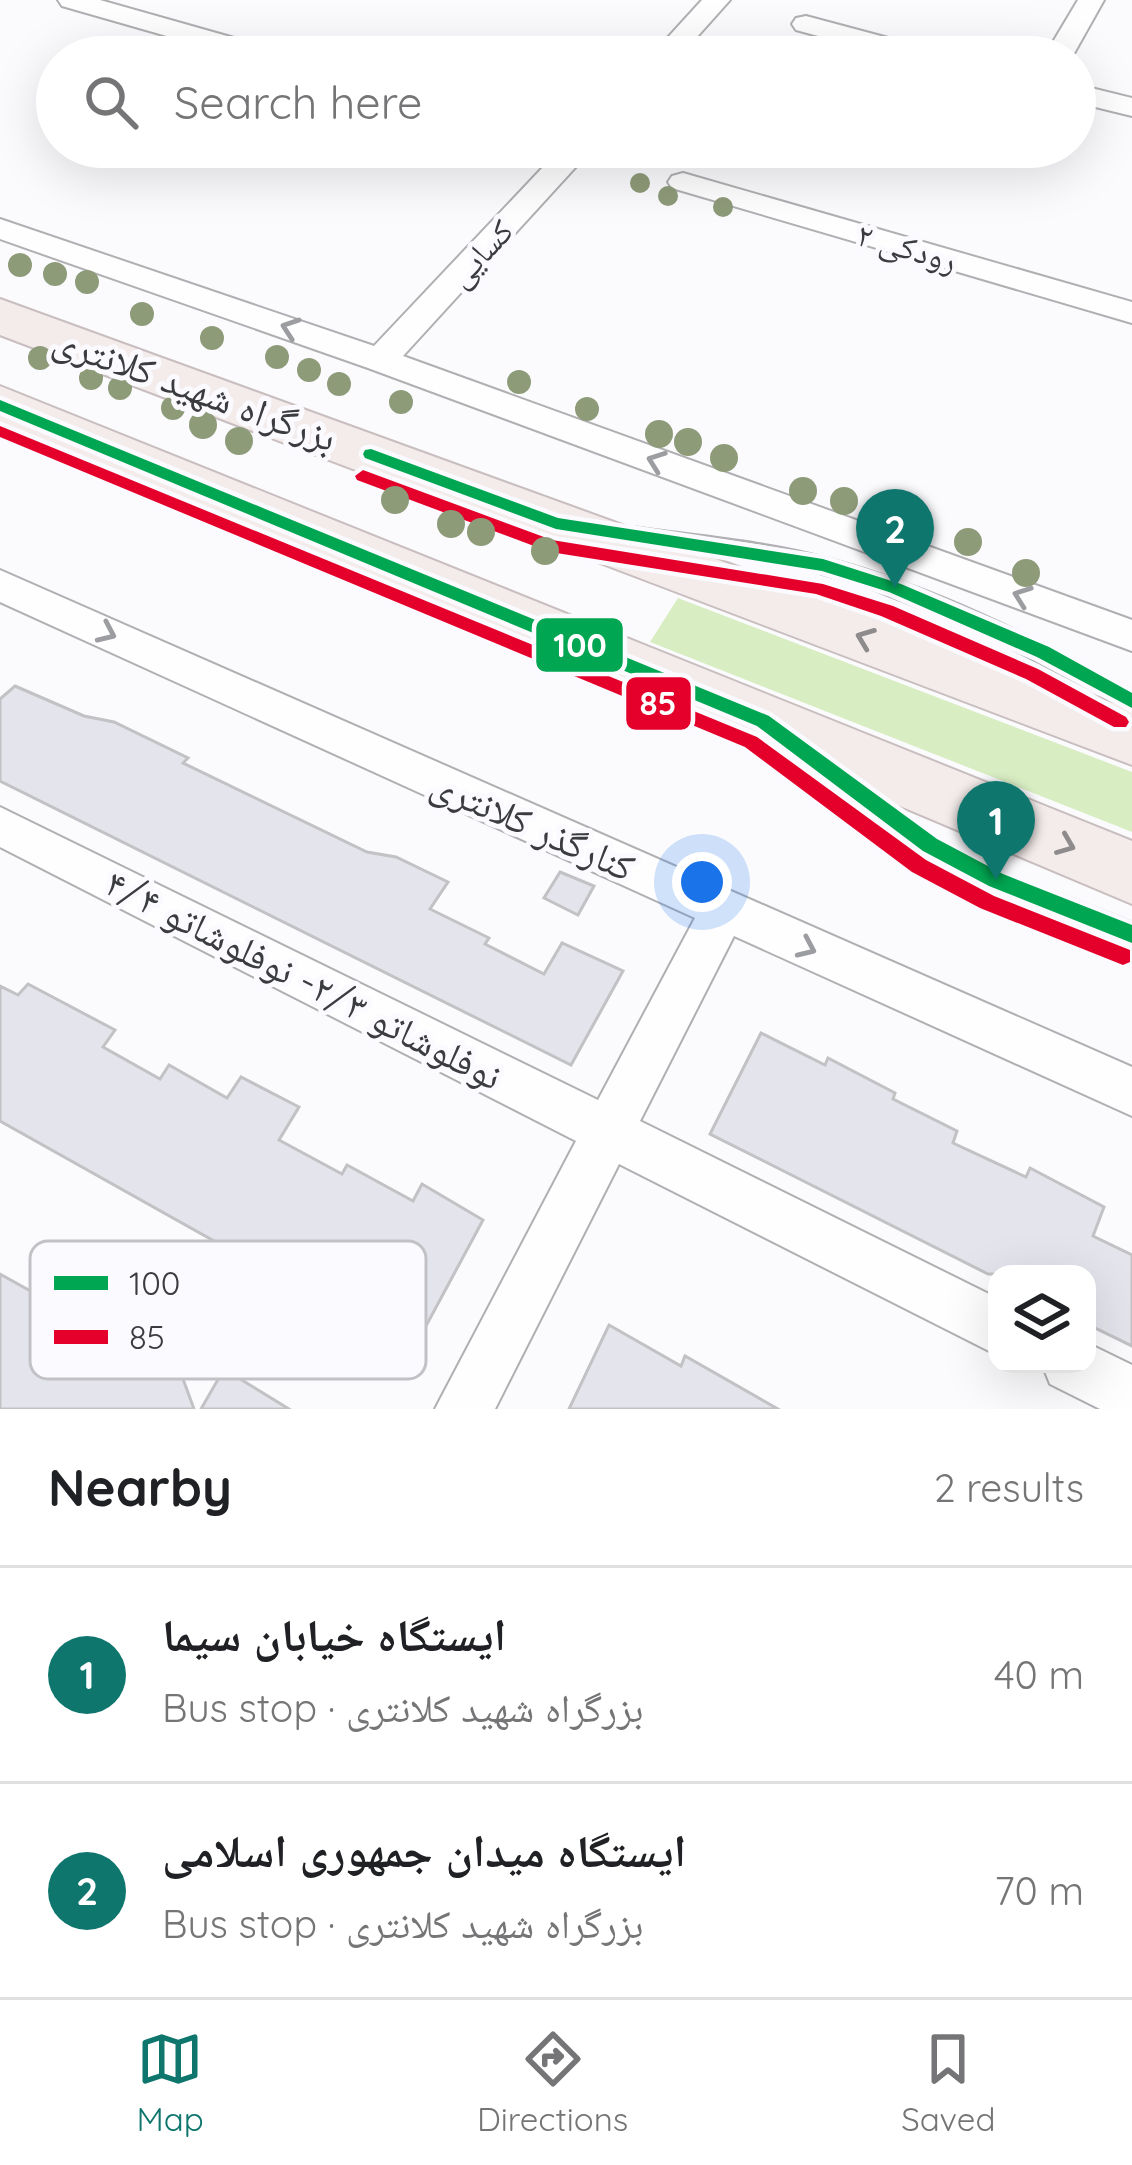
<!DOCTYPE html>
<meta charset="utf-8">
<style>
:root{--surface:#fff;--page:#f6f6f6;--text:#202124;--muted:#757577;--line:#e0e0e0;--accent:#0f766e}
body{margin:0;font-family:Quicksand,"Noto Naskh Arabic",sans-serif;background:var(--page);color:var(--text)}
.controls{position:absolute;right:36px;bottom:36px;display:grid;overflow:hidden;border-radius:24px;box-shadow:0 12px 48px #0002}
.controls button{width:108px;height:108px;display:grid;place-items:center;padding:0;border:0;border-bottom:3px solid var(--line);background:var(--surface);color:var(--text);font:60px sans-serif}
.you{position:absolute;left:702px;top:882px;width:42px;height:42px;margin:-30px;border:9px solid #fff;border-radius:50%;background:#1a73e8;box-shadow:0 0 0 18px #1a73e833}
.badge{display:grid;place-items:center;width:78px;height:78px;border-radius:50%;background:var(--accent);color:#fff;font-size:39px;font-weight:700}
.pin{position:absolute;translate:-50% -99px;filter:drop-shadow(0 3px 6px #0008)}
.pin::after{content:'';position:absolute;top:63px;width:42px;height:36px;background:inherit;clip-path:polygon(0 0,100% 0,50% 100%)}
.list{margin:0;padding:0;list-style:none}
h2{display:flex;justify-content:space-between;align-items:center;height:156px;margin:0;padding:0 48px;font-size:51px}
h2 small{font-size:39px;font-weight:400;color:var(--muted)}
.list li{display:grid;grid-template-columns:78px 1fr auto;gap:36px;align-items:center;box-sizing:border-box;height:216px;padding:0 48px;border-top:3px solid var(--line)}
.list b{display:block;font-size:45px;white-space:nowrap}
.list p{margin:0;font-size:39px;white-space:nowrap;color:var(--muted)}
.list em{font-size:39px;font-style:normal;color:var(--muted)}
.icon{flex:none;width:66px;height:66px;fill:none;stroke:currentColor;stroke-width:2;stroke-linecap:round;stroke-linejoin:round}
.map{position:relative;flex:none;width:1132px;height:1409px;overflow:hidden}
.search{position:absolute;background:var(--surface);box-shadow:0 12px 48px #0002;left:36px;right:36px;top:36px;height:132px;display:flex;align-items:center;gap:30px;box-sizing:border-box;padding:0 42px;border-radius:66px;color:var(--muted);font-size:45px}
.sheet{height:588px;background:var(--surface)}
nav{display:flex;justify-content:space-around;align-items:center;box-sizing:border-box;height:168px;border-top:3px solid var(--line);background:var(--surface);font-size:33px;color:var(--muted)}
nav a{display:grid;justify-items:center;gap:6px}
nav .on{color:var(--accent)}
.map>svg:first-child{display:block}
.green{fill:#d9edc3}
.building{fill:#e4e4ec;stroke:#c2c2c5;stroke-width:3}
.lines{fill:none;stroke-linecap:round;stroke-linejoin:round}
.service-casing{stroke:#b0b0b3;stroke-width:5}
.minor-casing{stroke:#b0b0b3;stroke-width:4}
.trunk-casing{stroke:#c9bebf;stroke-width:4}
.service{fill:#fefeff;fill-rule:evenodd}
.minor{fill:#fefeff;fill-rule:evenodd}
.trunk{fill:#f3eceb;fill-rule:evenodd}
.bus-1-casing{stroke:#fafaff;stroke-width:9}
.bus-2-casing{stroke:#fafaff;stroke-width:9}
.bus-1{fill:#00a651;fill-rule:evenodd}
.bus-2{fill:#e4002b;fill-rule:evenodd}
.tree{fill:#8e9b79}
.oneway{stroke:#9c9da0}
.oneway2{stroke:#8e8b8d}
.labels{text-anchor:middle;stroke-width:10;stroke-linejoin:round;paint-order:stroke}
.far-street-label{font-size:33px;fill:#3b3c40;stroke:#fafaff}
.street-label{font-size:39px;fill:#3b3c40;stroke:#fafaff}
.key{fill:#fafaff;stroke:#c1c1c6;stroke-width:3}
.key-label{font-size:33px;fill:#3b3c40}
.line-badge{stroke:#fafaff;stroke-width:4.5}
.badge-label{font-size:33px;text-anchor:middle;font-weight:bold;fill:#fff}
</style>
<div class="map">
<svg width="1132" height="1409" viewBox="0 0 1132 1409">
<rect width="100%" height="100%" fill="#fbfbfe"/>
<path class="green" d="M678 598 1132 772V832L650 642Z"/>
<g class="building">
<path d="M15 686 84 716 114 722 188 758 183 763 367 852 396 857 448 882 430 909 489 938 485 944 544 974 562 943 623 971 571 1065 0 781V699Z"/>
<path d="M560 872 594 886 578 915 544 898Z"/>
<path d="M28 984 115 1030 103 1047 160 1079 169 1065 227 1098 241 1077 299 1107 279 1140 342 1174 347 1165 413 1201 422 1184 483 1220 412 1352 0 1121V986L18 995Z"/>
<path d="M761 1033 825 1065 828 1058 895 1093 893 1099 957 1131 953 1143 1026 1177 1030 1168 1104 1207 1093 1236 1132 1255V1346L1087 1324V1274H988L710 1134Z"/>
<path d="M0 1274 79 1318 95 1295 157 1331 153 1337 172 1349 194 1409H0Z"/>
<path d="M609 1325 681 1366 685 1356 778 1409H569Z"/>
<path d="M224 1369 289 1409H201Z"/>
</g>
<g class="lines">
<defs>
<g id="service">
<path d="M636 528C700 537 765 542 828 559 935 588 1035 638 1132 691V709L977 630 861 584 781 562 629 540 626 535Z"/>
<path d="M826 759 938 838 1004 873 1132 923V944L988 887 922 852 818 774 815 768 818 762Z"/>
</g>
<g id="minor">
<path d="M58 0H100L280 51 284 57H240L62 6Z"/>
<path d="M702 0H730L679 57H650Z"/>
<path d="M1078 0H1104L1072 57H1044Z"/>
<path d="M806 16 937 51 941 57H896L796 30 792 24 796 18Z"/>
<path d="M1075 84 1132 98V116L1075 102Z"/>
<path d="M562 147H594L403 356 1132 620V651L368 368 0 239V219L374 346Z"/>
<path d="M683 173 1132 302V323L672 188 668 182 672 176Z"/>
<path d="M0 570 1132 1067V1116L734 936 640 1121 997 1298V1355L619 1164 495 1409H435L576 1141 0 847V807L598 1100 695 918 0 602Z"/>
<path d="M1087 1343 1132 1365V1409H1100L1050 1384 1042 1364H1087Z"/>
</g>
<g id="trunk">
<path d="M0 299 1132 710V765L0 335Z"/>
<path d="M0 386 1132 841V904L0 426Z"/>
</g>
</defs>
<use href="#service" class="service-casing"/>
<use href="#minor" class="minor-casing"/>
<use href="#trunk" class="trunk-casing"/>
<use href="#service" class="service"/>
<use href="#minor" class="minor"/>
<use href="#trunk" class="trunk"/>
<defs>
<g id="bus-1">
<path d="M0 400 769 716 937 839 1003 874 1132 925V943L989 886 923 851 757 726 0 411Z"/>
<path d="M371 449 558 518 823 559 901 584 1049 647 1132 693V708L1037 657 889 592 822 571 556 529 365 458 363 454 365 450Z"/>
</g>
<g id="bus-2">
<path d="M0 426 757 737 926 860 994 896 1130 950V962L1123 965 980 908 912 872 745 747 0 437Z"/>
<path d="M363 470 552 540 823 584 893 606 1038 669 1126 717 1129 722 1126 727H1114L1026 679 881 616 816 594 550 552 357 480 355 476Z"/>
</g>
</defs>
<use href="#bus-1" class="bus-1-casing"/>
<use href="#bus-2" class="bus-2-casing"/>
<use href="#bus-1" class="bus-1"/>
<use href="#bus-2" class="bus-2"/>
</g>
<g class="tree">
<circle cx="640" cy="183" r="10"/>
<circle cx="668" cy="196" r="10"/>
<circle cx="723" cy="207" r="10"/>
<circle cx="20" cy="265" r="12"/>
<circle cx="55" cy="274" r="12"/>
<circle cx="87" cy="282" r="12"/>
<circle cx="142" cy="314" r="12"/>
<circle cx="212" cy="338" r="12"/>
<circle cx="277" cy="357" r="12"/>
<circle cx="40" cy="358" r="12"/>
<circle cx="309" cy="370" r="12"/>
<circle cx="91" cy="378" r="12"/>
<circle cx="519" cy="382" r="12"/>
<circle cx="339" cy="384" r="12"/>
<circle cx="120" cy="388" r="12"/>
<circle cx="401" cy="402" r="12"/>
<circle cx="173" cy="408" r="12"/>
<circle cx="587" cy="409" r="12"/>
<circle cx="203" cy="425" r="14"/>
<circle cx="659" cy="434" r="14"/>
<circle cx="239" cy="441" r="14"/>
<circle cx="688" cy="442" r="14"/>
<circle cx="724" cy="458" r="14"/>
<circle cx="803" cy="491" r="14"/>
<circle cx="395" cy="500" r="14"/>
<circle cx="844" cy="501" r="14"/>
<circle cx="885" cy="518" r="14"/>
<circle cx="451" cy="524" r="14"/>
<circle cx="481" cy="532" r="14"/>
<circle cx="968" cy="542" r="14"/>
<circle cx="545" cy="551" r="14"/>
<circle cx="1026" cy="573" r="14"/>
</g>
<defs><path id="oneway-chevron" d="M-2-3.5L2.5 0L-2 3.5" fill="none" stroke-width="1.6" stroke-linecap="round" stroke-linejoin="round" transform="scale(3)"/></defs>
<g class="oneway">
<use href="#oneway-chevron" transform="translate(290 328) rotate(-161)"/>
<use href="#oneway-chevron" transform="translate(656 461) rotate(-160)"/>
<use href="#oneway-chevron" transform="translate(1022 596) rotate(-160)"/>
<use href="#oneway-chevron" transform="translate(107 633) rotate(24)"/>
<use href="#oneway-chevron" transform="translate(807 948) rotate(24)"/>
</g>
<g class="oneway2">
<use href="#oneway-chevron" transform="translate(865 638) rotate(-159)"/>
<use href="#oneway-chevron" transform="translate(1066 845) rotate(22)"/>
</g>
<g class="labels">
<g class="far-street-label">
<text transform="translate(907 247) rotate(16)" y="12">رودکی ۲</text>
<text transform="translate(480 253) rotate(-47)" y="12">کسایی</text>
</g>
<g class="street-label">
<text transform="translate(195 388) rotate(20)" y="14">بزرگراه شهید کلانتری</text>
<text transform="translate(533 825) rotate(24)" y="14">کنارگذر کلانتری</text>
<text transform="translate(304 979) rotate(27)" y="14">نوفلوشاتو ۲/۳- نوفلوشاتو ۴/۴</text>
</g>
</g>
<rect x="30" y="1241" width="396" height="138" rx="18" class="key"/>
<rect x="54" y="1276" width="54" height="14" fill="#00a651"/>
<rect x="54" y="1330" width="54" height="14" fill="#e4002b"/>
<g class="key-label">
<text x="129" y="1295">100</text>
<text x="129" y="1349">85</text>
</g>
<g class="line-badge">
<rect x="534" y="616" width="91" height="58" rx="12" fill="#00a651"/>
<rect x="624" y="675" width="69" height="57" rx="12" fill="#e4002b"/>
</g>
<g class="badge-label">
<text x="580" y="657">100</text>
<text x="658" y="715">85</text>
</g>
</svg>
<div class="controls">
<button><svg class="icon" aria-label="layers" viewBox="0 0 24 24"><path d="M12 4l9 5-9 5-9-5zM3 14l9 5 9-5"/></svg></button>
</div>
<div class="you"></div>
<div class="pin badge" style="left:996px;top:880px">1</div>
<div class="pin badge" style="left:895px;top:588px">2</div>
<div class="search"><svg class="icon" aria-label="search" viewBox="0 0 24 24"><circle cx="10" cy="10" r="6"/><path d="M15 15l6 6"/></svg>Search here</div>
</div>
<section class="sheet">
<h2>Nearby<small>2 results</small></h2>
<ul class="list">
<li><span class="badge">1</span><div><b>ایستگاه خیابان سیما</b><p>Bus stop · بزرگراه شهید کلانتری</p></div><em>40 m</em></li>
<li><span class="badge">2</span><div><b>ایستگاه میدان جمهوری اسلامی</b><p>Bus stop · بزرگراه شهید کلانتری</p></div><em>70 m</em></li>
</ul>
</section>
<nav>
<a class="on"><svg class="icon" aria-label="map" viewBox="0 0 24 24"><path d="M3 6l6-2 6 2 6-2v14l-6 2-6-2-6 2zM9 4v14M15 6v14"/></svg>Map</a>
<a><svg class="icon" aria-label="directions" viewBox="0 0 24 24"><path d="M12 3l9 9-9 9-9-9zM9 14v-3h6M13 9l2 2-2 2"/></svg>Directions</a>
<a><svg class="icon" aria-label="saved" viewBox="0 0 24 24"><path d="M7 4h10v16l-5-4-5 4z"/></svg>Saved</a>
</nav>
